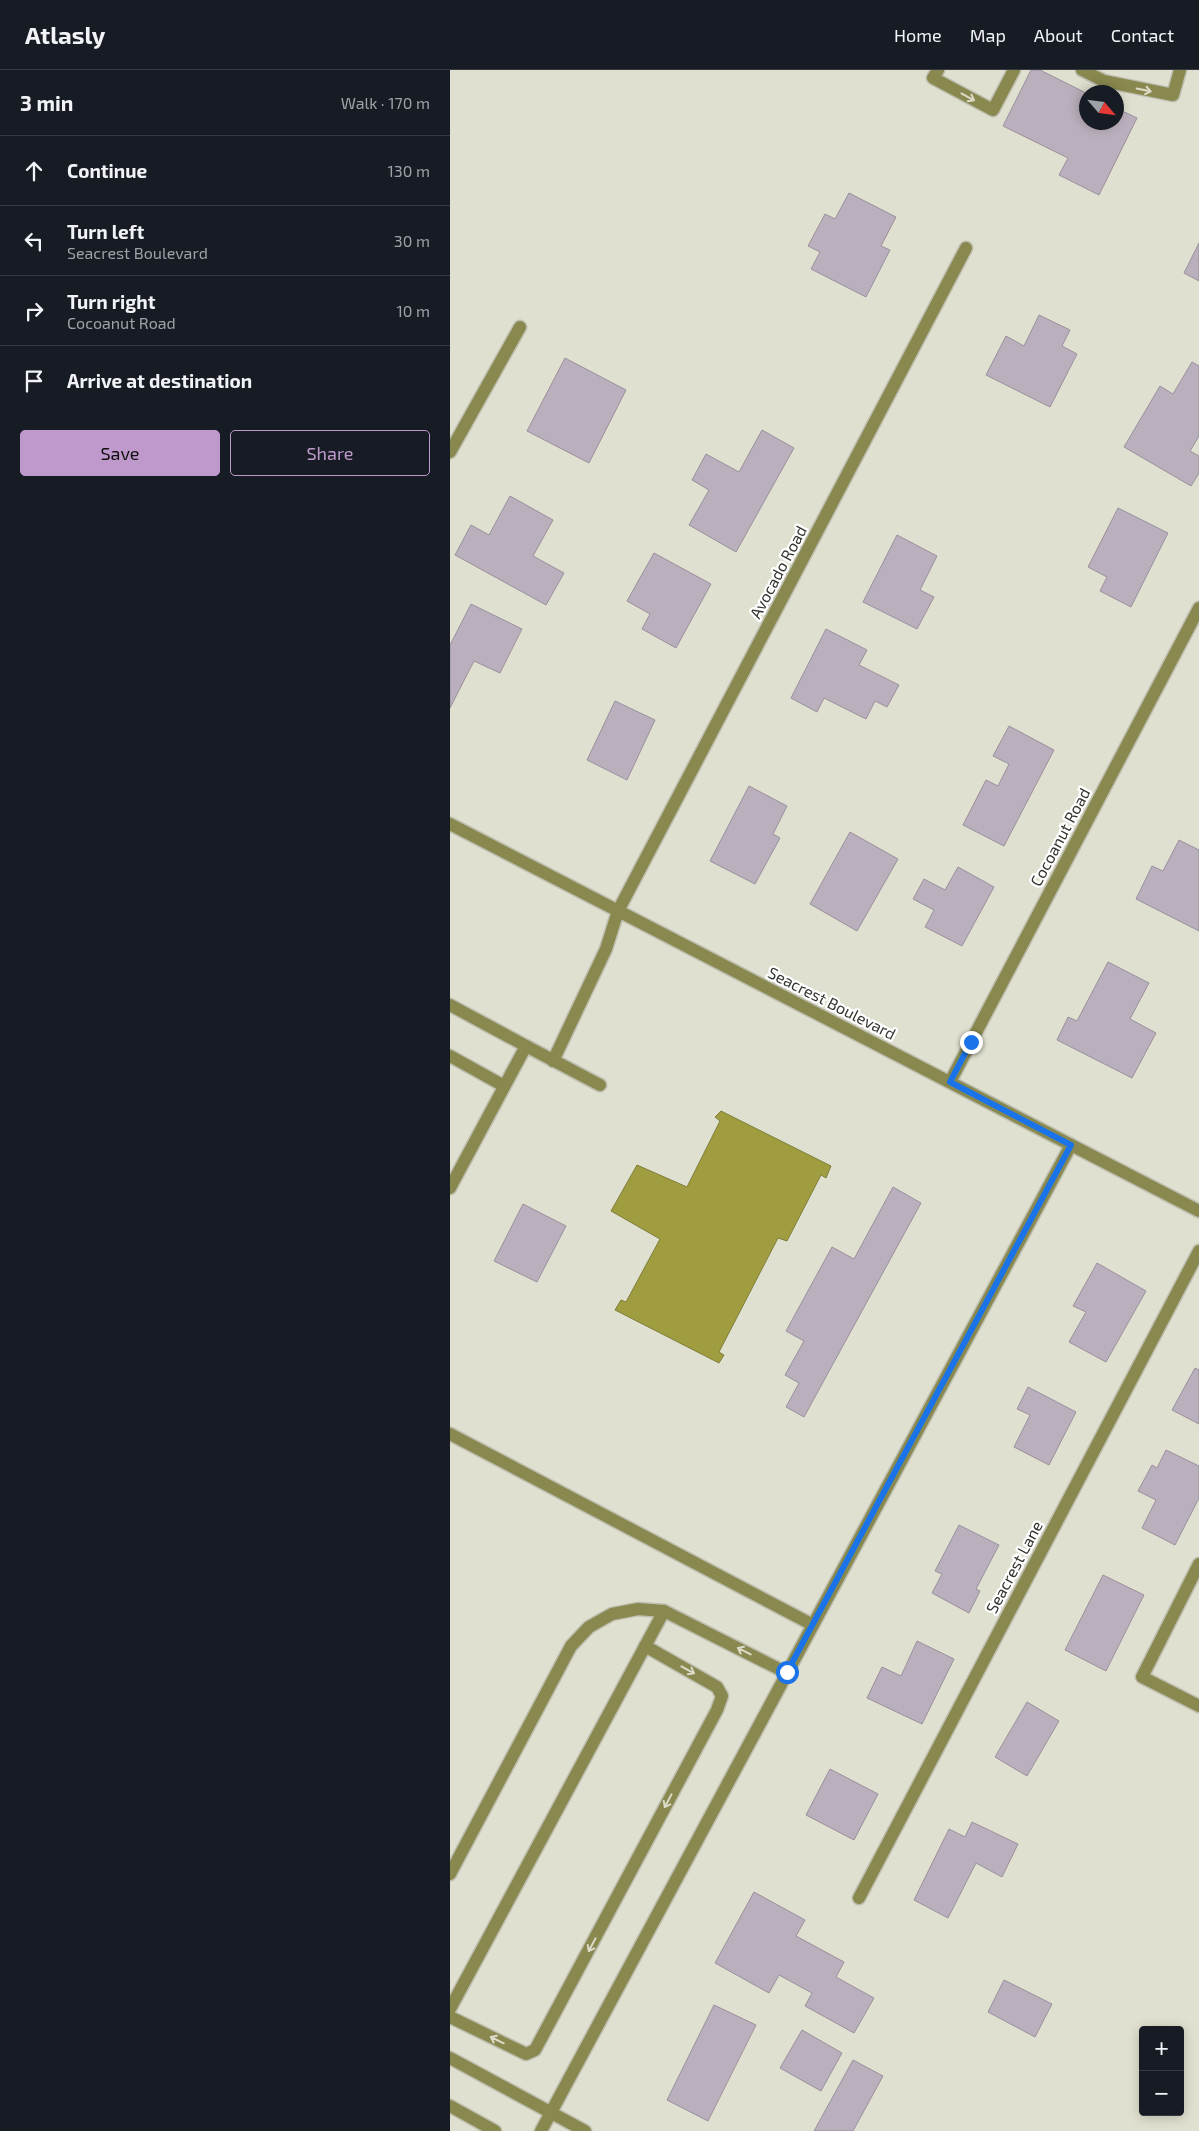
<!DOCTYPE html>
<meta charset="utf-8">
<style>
:root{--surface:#171b24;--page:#242831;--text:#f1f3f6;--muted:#9ea1a6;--line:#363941;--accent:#c099cc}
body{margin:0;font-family:"Exo 2",sans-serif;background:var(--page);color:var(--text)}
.controls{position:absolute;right:15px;bottom:15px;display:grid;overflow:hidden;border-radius:5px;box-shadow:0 2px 12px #0003}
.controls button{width:45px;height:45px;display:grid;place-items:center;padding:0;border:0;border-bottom:1px solid var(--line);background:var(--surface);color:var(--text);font:25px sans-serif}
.compass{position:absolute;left:629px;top:15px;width:45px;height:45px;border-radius:50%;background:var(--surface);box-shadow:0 2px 12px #0003;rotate:118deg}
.stop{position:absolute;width:15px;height:15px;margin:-11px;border:4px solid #1a73e8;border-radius:50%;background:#fff}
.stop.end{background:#1a73e8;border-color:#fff;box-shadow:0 1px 5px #0008}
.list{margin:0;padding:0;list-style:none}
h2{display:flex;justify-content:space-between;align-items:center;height:65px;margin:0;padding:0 20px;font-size:21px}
h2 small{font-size:16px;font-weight:400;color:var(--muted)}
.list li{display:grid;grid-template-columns:32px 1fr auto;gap:15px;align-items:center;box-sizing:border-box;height:70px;padding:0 20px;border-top:1px solid var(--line)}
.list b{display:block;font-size:19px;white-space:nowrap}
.list p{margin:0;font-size:16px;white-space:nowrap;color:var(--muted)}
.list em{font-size:16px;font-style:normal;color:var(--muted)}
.actions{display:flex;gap:10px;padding:15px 20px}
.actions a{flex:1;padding:11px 0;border:1px solid var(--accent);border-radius:5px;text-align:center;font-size:18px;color:var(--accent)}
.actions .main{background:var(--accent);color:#111}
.icon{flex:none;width:28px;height:28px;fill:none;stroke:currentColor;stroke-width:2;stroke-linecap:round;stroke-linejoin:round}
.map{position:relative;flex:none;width:749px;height:2061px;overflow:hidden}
header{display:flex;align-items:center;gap:30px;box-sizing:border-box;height:70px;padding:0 25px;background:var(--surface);border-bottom:1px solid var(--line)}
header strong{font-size:24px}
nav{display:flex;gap:28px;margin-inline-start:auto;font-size:18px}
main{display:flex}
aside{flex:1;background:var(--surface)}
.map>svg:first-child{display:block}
.water{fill:#9f9d40;stroke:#7f7e3b}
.building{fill:#baafbc;stroke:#9a909d}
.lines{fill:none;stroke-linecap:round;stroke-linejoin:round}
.minor-casing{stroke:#bebeb0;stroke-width:15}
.minor{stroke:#89884e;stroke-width:12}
.oneway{stroke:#dcdbca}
.route{stroke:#1a73e8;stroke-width:6}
.labels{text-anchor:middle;stroke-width:4.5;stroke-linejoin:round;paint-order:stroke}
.street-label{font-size:16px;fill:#34342e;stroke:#fff}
</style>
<header>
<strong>Atlasly</strong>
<nav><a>Home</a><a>Map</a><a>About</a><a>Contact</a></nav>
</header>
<main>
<aside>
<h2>3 min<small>Walk · 170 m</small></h2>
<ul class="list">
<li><svg class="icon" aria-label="ahead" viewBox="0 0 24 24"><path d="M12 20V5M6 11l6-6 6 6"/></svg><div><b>Continue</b></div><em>130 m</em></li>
<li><svg class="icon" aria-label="left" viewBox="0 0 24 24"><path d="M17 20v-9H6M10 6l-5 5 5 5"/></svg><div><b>Turn left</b><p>Seacrest Boulevard</p></div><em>30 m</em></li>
<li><svg class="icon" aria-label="right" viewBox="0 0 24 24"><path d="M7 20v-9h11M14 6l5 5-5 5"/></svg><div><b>Turn right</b><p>Cocoanut Road</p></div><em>10 m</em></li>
<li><svg class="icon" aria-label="arrive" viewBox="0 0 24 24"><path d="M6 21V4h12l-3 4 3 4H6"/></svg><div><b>Arrive at destination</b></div></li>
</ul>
<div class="actions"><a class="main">Save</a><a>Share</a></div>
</aside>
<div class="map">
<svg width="749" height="2061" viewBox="0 0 749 2061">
<rect width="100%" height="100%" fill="#e0e0d0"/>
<path class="water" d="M271 1041 381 1096 376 1108 371 1105 337 1171 328 1168 269 1282 274 1285 269 1293 165 1240 171 1230 176 1232 210 1169 161 1141 187 1095 237 1117 270 1051 265 1047Z"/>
<g class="building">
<path d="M581 0H590L636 23V52H666V38L687 48 649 125 609 105 618 88 553 56Z"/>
<path d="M399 123 446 147 431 176 440 180 416 227 361 199 370 182 358 176 375 144 385 149Z"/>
<path d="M749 173V211L734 203Z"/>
<path d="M589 245 620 260 612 276 627 284 600 337 536 305 556 266 574 276Z"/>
<path d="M115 288 176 320 139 393 77 361Z"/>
<path d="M742 292 749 296V366L740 381 749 386V403L741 416 674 377 710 316 723 324Z"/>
<path d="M312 360 344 378 286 482 239 455 259 420 242 410 256 384 289 402Z"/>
<path d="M60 426 103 450 83 486 114 503 96 535 5 485 21 455 39 465Z"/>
<path d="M668 438 718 463 681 537 650 521 657 507 638 497Z"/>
<path d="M447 465 487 486 470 520 484 527 467 559 413 532Z"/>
<path d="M204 483 261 514 226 578 192 559 200 544 177 531Z"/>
<path d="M21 534 72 559 50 603 24 591 0 638V575Z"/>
<path d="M376 559 417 580 409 595 449 615 437 637 425 631 416 649 374 628 367 642 341 628Z"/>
<path d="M165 631 205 650 177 710 137 690Z"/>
<path d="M559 656 604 680 554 776 513 755 536 710 548 716 559 694 543 686Z"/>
<path d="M299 716 337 736 323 764 330 768 305 814 260 791Z"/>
<path d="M400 762 448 789 407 861 360 834Z"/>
<path d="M729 770 749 780V861L686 829 702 796 713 801Z"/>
<path d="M508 797 544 817 512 876 475 857 484 840 463 829 474 809 495 820Z"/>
<path d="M658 892 699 913 680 949 706 963 682 1008 607 970 618 947 627 951Z"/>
<path d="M443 1117 471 1133 354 1347 336 1337 349 1313 335 1305 354 1271 336 1261 382 1177 404 1189Z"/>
<path d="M73 1134 116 1156 87 1212 44 1191Z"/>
<path d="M647 1193 696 1221 656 1292 619 1272 636 1242 623 1236Z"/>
<path d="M745 1298 749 1300V1354L722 1340Z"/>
<path d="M578 1317 626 1342 599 1395 564 1377 580 1345 567 1339Z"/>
<path d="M716 1380 749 1396V1428L725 1475 692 1458 706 1430 688 1421 702 1395 707 1398Z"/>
<path d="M509 1455 549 1475 526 1519 530 1521 519 1543 482 1523 492 1504 485 1501Z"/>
<path d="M653 1505 694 1525 656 1601 615 1580Z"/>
<path d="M467 1571 504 1589 472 1654 417 1628 432 1597 451 1606Z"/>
<path d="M577 1632 609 1651 577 1706 545 1687Z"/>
<path d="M380 1699 428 1724 404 1770 356 1745Z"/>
<path d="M522 1752 568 1774 552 1807 526 1793 498 1848 464 1830 499 1759 515 1767Z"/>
<path d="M304 1822 355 1850 346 1866 394 1892 386 1907 424 1928 404 1963 355 1936 362 1923 329 1905 319 1923 265 1893Z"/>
<path d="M554 1910 602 1934 585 1967 538 1942Z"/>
<path d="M264 1935 306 1955 258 2051 217 2030Z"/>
<path d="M352 1960 392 1983 371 2021 330 1998Z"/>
<path d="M403 1990 433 2006 403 2061H364Z"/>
</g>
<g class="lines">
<defs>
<g id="minor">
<path d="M488 0 483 8 543 40 564 0"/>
<path d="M632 0 654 11 723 25 730 0"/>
<path d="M0 382 70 257"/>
<path d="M0 754 749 1141"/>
<path d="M0 935 76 976"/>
<path d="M0 986 54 1016"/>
<path d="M103 991 156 879 168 841 516 178"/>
<path d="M500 1012 749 538"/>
<path d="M0 1118 76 976 150 1015"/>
<path d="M0 1364 363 1555"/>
<path d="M749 1494 692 1607 749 1636"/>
<path d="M0 1804 121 1576 139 1557 162 1544 188 1539 214 1541 337 1603"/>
<path d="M409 1828 749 1181"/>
<path d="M0 1939 214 1541"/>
<path d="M0 1947 70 1981 76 1984 85 1980 267 1640 272 1626 267 1617 195 1576"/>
<path d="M0 1988 135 2061"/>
<path d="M0 2036 45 2061"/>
<path d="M91 2061 621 1075"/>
</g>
</defs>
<use href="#minor" class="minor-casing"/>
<use href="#minor" class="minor"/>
</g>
<defs><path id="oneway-shaft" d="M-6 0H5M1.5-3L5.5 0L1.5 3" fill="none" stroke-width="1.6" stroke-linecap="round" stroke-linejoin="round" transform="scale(1.25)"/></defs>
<g class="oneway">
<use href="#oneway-shaft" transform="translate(694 20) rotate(12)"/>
<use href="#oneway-shaft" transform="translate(518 27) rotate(29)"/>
<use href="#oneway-shaft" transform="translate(294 1581) rotate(-153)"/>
<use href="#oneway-shaft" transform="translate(238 1600) rotate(29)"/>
<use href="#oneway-shaft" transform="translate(218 1731) rotate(118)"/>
<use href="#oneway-shaft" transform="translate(142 1875) rotate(118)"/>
<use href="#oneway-shaft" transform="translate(47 1970) rotate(-154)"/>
</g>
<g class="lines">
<path class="route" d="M337 1602 621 1075 500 1012 521 972"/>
</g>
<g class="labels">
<g class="street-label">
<text transform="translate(328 502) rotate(-62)" y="6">Avocado Road</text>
<text transform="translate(610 767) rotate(-62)" y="6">Cocoanut Road</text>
<text transform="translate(382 933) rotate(27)" y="6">Seacrest Boulevard</text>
<text transform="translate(564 1497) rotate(-62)" y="6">Seacrest Lane</text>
</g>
</g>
</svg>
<div class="controls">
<button>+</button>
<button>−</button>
</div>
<svg class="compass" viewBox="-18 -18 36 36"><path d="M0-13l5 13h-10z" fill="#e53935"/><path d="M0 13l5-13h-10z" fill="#9ea1a6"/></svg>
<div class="stop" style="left:337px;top:1602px"></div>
<div class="stop end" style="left:521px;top:972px"></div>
</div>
</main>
